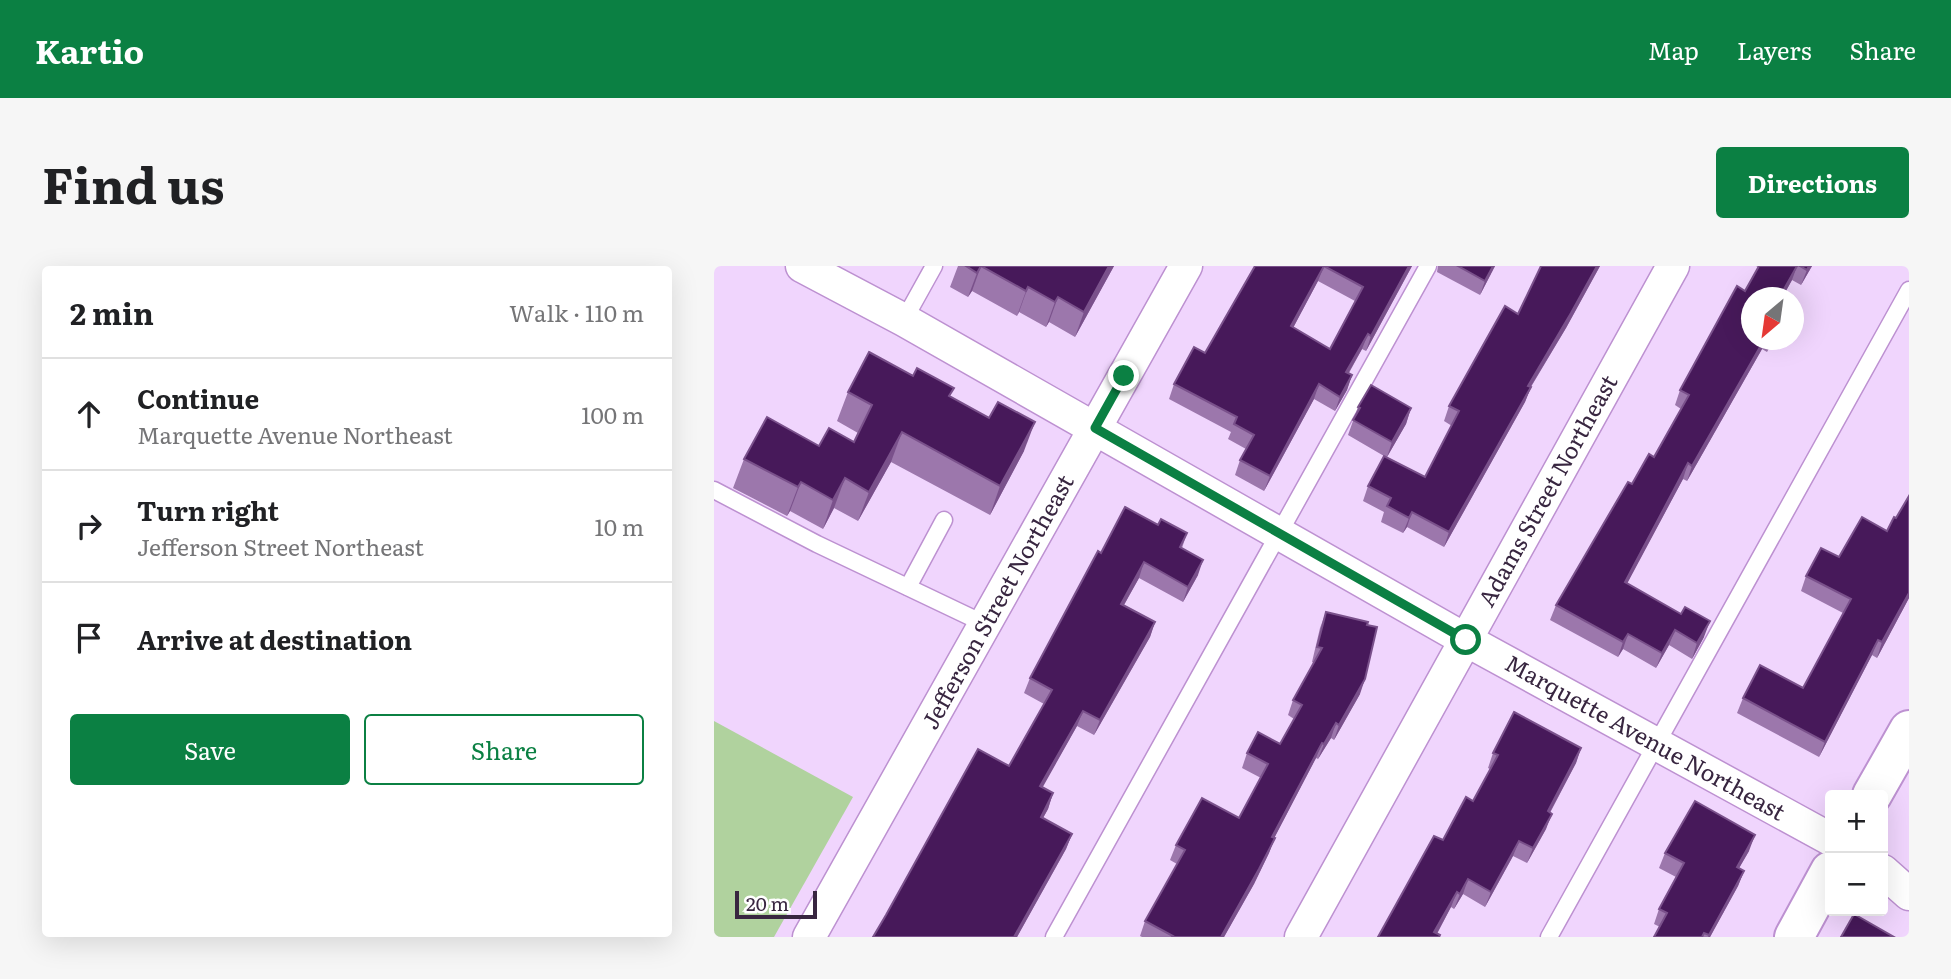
<!DOCTYPE html>
<meta charset="utf-8">
<style>
:root{--surface:#fff;--page:#f6f6f6;--text:#202124;--muted:#757577;--line:#e0e0e0;--accent:#0b8043}
body{margin:0;font-family:Literata,serif;background:var(--page);color:var(--text)}
.controls{position:absolute;right:21px;bottom:21px;display:grid;overflow:hidden;border-radius:7px;box-shadow:0 7px 28px #0002}
.controls button{width:63px;height:63px;display:grid;place-items:center;padding:0;border:0;border-bottom:2px solid var(--line);background:var(--surface);color:var(--text);font:35px sans-serif}
.compass{position:absolute;left:1027px;top:21px;width:63px;height:63px;border-radius:50%;background:var(--surface);box-shadow:0 7px 28px #0002;rotate:209deg}
.scale{position:absolute;left:21px;bottom:18px;width:82px;box-sizing:border-box;padding-left:7px;border:4px solid #382640;border-top:0;font-size:19px;line-height:24px;white-space:nowrap;color:#382640;-webkit-text-stroke:5px #fff;paint-order:stroke}
.stop{position:absolute;width:21px;height:21px;margin:-16px;border:5px solid #0b8043;border-radius:50%;background:#fff}
.stop.end{background:#0b8043;border-color:#fff;box-shadow:0 2px 7px #0008}
.list{margin:0;padding:0;list-style:none}
h2{display:flex;justify-content:space-between;align-items:center;height:91px;margin:0;padding:0 28px;font-size:30px}
h2 small{font-size:23px;font-weight:400;color:var(--muted)}
.list li{display:grid;grid-template-columns:46px 1fr auto;gap:21px;align-items:center;box-sizing:border-box;height:112px;padding:0 28px;border-top:2px solid var(--line)}
.list b{display:block;font-size:26px;white-space:nowrap}
.list p{margin:0;font-size:23px;white-space:nowrap;color:var(--muted)}
.list em{font-size:23px;font-style:normal;color:var(--muted)}
.actions{display:flex;gap:14px;padding:21px 28px}
.actions a{flex:1;padding:16px 0;border:2px solid var(--accent);border-radius:7px;text-align:center;font-size:24px;color:var(--accent)}
.actions .main{background:var(--accent);color:#fff}
.icon{flex:none;width:38px;height:38px;fill:none;stroke:currentColor;stroke-width:2;stroke-linecap:round;stroke-linejoin:round}
.map{position:relative;flex:none;width:1195px;height:671px;overflow:hidden;border-radius:7px}
header{display:flex;align-items:center;gap:42px;box-sizing:border-box;height:98px;padding:0 35px;background:var(--accent);color:#fff}
header strong{font-size:33px}
nav{display:flex;gap:38px;margin-inline-start:auto;font-size:24px}
.intro{display:flex;align-items:center;justify-content:space-between;box-sizing:border-box;height:168px;padding:0 42px}
h1{margin:0;font-size:49px}
.button{padding:18px 32px;border-radius:7px;background:var(--accent);color:#fff;font-size:24px;font-weight:700}
main{display:flex;gap:42px;padding:0 42px}
aside{flex:1;background:var(--surface);border-radius:7px;box-shadow:0 7px 28px #0002}
.map>svg:first-child{display:block}
.green{fill:#b0d29e}
.lines{fill:none;stroke-linecap:round;stroke-linejoin:round}
.service-casing{stroke:#bd91d1;stroke-width:19}
.minor-casing{stroke:#bd91d1;stroke-width:35}
.tertiary-casing{stroke:#bd91d1;stroke-width:42}
.service{stroke:#fff;stroke-width:16}
.minor{stroke:#fff;stroke-width:32}
.tertiary{stroke:#fff;stroke-width:38}
.wall{fill:#9c77ac;fill-rule:evenodd}
.shaded-wall{fill:#7a518b}
.building{fill:#47195a;stroke:#7a518b;stroke-width:2;fill-rule:evenodd}
.route{stroke:#0b8043;stroke-width:9}
.labels{text-anchor:middle;stroke-width:7;stroke-linejoin:round;paint-order:stroke}
.street-label{font-size:23px;fill:#382640;stroke:#fff}
</style>
<header>
<strong>Kartio</strong>
<nav><a>Map</a><a>Layers</a><a>Share</a></nav>
</header>
<div class="intro"><h1>Find us</h1><a class="button">Directions</a></div>
<main>
<aside>
<h2>2 min<small>Walk · 110 m</small></h2>
<ul class="list">
<li><svg class="icon" aria-label="ahead" viewBox="0 0 24 24"><path d="M12 20V5M6 11l6-6 6 6"/></svg><div><b>Continue</b><p>Marquette Avenue Northeast</p></div><em>100 m</em></li>
<li><svg class="icon" aria-label="right" viewBox="0 0 24 24"><path d="M7 20v-9h11M14 6l5 5-5 5"/></svg><div><b>Turn right</b><p>Jefferson Street Northeast</p></div><em>10 m</em></li>
<li><svg class="icon" aria-label="arrive" viewBox="0 0 24 24"><path d="M6 21V4h12l-3 4 3 4H6"/></svg><div><b>Arrive at destination</b></div></li>
</ul>
<div class="actions"><a class="main">Save</a><a>Share</a></div>
</aside>
<div class="map">
<svg width="1195" height="671" viewBox="0 0 1195 671">
<rect width="100%" height="100%" fill="#f0d5fd"/>
<path class="green" d="M0 455 139 531 60 671H0Z"/>
<g class="lines">
<defs>
<g id="service">
<path d="M190 54 220 0"/>
<path d="M0 224 103 278 271 358"/>
<path d="M194 321 230 254"/>
<path d="M340 671 714 0"/>
<path d="M835 671 1195 24"/>
</g>
<g id="minor">
<path d="M88 0 190 54 752 374 1116 573"/>
<path d="M1169 605 1195 628"/>
<path d="M95 671 472 0"/>
<path d="M587 671 959 0"/>
</g>
<g id="tertiary">
<path d="M1158 529 1195 464"/>
<path d="M1080 671 1116 605"/>
</g>
</defs>
<use href="#service" class="service-casing"/>
<use href="#minor" class="minor-casing"/>
<use href="#tertiary" class="tertiary-casing"/>
<use href="#service" class="service"/>
<use href="#minor" class="minor"/>
<use href="#tertiary" class="tertiary"/>
</g>
<g class="wall">
<path d="M244 0H400L361 71 335 56 332 61 305 46 303 50 258 25 254 31 236 21Z"/>
<path d="M541 0H698L652 85 648 83 635 107 638 109 633 124 621 145 600 133 550 225 521 209 526 194 532 183 514 173 517 166 455 133 460 118 491 87ZM604 15 641 35 616 83 579 62Z"/>
<path d="M724 0H781L766 29 723 6Z"/>
<path d="M827 0H886L852 62 817 121 811 136 730 281 693 261 689 267 667 256 670 246 649 235 654 220 670 190 634 169 644 141 697 142 692 158 673 191 711 211 738 160 730 155 735 140 804 48Z"/>
<path d="M1042 0H1098L1087 19 1078 14 1068 32H1038V74H1060L1053 86 1048 83 973 215 969 213 913 317 990 371 978 393 955 379 942 402 909 383 904 391 836 354 842 339 918 218 940 191 967 143 961 139 966 124 1031 25 1044 1Z"/>
<path d="M134 126 236 131 310 185 276 249 177 196 144 255 120 242 109 263 76 245 73 250 19 222 30 193 105 180 140 176 144 167 123 155Z"/>
<path d="M1195 230V332L1163 392 1158 389 1105 491 1023 447 1029 432 1089 422 1129 347 1087 325 1092 310 1173 265 1182 252Z"/>
<path d="M444 259 473 267 468 282 484 309 469 336 425 312 410 339 441 356 436 371 380 469 363 460 328 521 339 527 334 543 329 552 358 568 352 583 303 671H159L295 500 330 438 310 427 316 412 387 287Z"/>
<path d="M612 346 646 428 620 474 617 472 604 493 602 492 560 572 555 587 540 618 510 671H428L426 670 431 655 463 598 456 594 462 579 525 552 547 512 528 502 533 487 566 478 580 453 574 449 579 434 600 397 598 396 606 362Z"/>
<path d="M867 482 862 497 836 547 832 563 813 597 799 590 771 641 749 628 740 643 737 641 723 668 664 671 729 574 759 535 776 503 774 502 779 487Z"/>
<path d="M1035 585 1025 602 1030 605 1024 620 996 671H940L946 661 940 658 945 643 962 611 945 602 951 587Z"/>
</g>
<g class="shaded-wall">
<path d="M267 0 258 25 254 31 263 7Z"/>
<path d="M395 0H400L361 71 370 46Z"/>
<path d="M610 0 604 15 572 75 577 60Z"/>
<path d="M695 0H698L652 85 657 70Z"/>
<path d="M779 0H781L766 29 771 15Z"/>
<path d="M883 0H886L852 62 808 135 814 120Z"/>
<path d="M1083 0 1078 14 1068 32H1065Z"/>
<path d="M1095 0H1098L1087 19 1093 4Z"/>
<path d="M314 21 305 46 303 50 312 25Z"/>
<path d="M344 31 335 56 332 61 341 36Z"/>
<path d="M654 68 648 83 627 120 632 106Z"/>
<path d="M1050 74H1051L1048 83 973 215 978 200Z"/>
<path d="M638 109 633 124 621 145 626 131Z"/>
<path d="M605 118 600 133 550 225 556 210Z"/>
<path d="M817 121 811 136 730 281 735 266Z"/>
<path d="M697 142 692 158 673 191 678 176Z"/>
<path d="M321 156 310 185 276 249 286 220Z"/>
<path d="M188 166 177 196 144 255 155 226Z"/>
<path d="M974 197 969 213 906 331 911 316Z"/>
<path d="M131 212 120 242 109 263 119 234Z"/>
<path d="M87 216 76 245 73 250 84 221Z"/>
<path d="M698 246 693 261 689 267 695 252Z"/>
<path d="M489 294 484 309 469 336 474 321Z"/>
<path d="M430 296 425 312 402 353 407 338Z"/>
<path d="M1195 327V332L1163 392 1168 376Z"/>
<path d="M996 355 990 371 978 393 983 377Z"/>
<path d="M441 356 436 371 380 469 386 454Z"/>
<path d="M961 364 955 379 942 402 948 387Z"/>
<path d="M914 368 909 383 904 391 909 376Z"/>
<path d="M1164 374 1158 389 1105 491 1111 476Z"/>
<path d="M651 413 646 428 620 474 625 459Z"/>
<path d="M369 445 363 460 321 535 326 520Z"/>
<path d="M622 457 617 472 604 493 610 478Z"/>
<path d="M608 477 602 492 553 586 558 571Z"/>
<path d="M867 482 862 497 828 561 834 545Z"/>
<path d="M339 527 334 543 321 566 327 551Z"/>
<path d="M838 548 832 563 813 597 819 582Z"/>
<path d="M358 568 352 583 303 671H300Z"/>
<path d="M1041 569 1035 585 1017 616 1023 601Z"/>
<path d="M561 572 555 587 540 618 510 671H507Z"/>
<path d="M805 575 799 590 771 641 777 626Z"/>
<path d="M1030 605 1024 620 996 671H994Z"/>
<path d="M754 613 749 628 740 643 746 628Z"/>
<path d="M743 626 737 641 721 671 720 666Z"/>
</g>
<g class="building">
<path d="M252 0H267L263 7Z"/>
<path d="M267 0H395L370 46 344 31 341 36 314 21 312 25Z"/>
<path d="M541 0H695L657 70 654 68 632 106 638 109 626 131 605 118 556 210 526 194 540 169 520 158 523 151 460 118 480 81 491 87ZM610 0 649 21 616 83 577 60Z"/>
<path d="M744 0H779L771 15Z"/>
<path d="M827 0H883L857 47 814 120 817 121 735 266 698 246 695 252 673 240 677 232 654 220 670 190 711 211 745 145 735 140 791 40 804 48Z"/>
<path d="M1045 0H1083L1065 32H1038V74H1050L978 200 974 197 911 316 967 348 971 341 996 355 983 377 961 364 948 387 914 368 909 376 842 339 914 216 918 218 935 188 940 191 975 129 966 124 1023 20 1031 25Z"/>
<path d="M1086 0H1095L1093 4Z"/>
<path d="M155 86 199 110 203 102 240 122 235 130 275 152 284 136 321 156 286 220 188 166 155 226 131 212 119 234 87 216 84 221 30 193 53 151 105 180 115 162 140 176 158 139 134 126Z"/>
<path d="M657 119 697 142 678 176 639 154 646 142 644 141Z"/>
<path d="M1195 230V327L1168 376 1164 374 1111 476 1029 432 1046 399 1089 422 1137 333 1092 310 1107 282 1125 291 1148 251 1173 265 1180 251 1182 252Z"/>
<path d="M411 241 444 259 447 253 473 267 466 281 489 294 474 321 430 296 407 338 441 356 386 454 369 445 326 520 339 527 327 551 358 568 300 671H159L172 649 264 483 295 500 338 424 316 412 384 285 387 287Z"/>
<path d="M612 346 654 356 653 359 663 361 651 413 625 459 622 457 610 478 608 477 558 571 561 572 545 603 507 671H458L459 670 431 655 471 584 462 579 488 532 525 552 554 498 533 487 544 466 566 478 588 439 579 434 608 382 603 381Z"/>
<path d="M800 446 867 482 834 545 838 548 819 582 805 575 777 626 754 613 746 628 743 626 720 666 726 669 725 671H664L720 570 729 574 752 531 759 535 784 489 779 487Z"/>
<path d="M981 535 1041 569 1023 601 1030 605 995 669 990 667 988 671H940L953 647 945 643 970 597 951 587Z"/>
<path d="M1140 648 1180 671H1127Z"/>
</g>
<g class="lines">
<path class="route" d="M410 110 381 162 752 374"/>
</g>
<g class="labels">
<g class="street-label">
<text transform="translate(834 225) rotate(-61)" y="8">Adams Street Northeast</text>
<text transform="translate(284 336) rotate(-61)" y="8">Jefferson Street Northeast</text>
<text transform="translate(931 472) rotate(29)" y="8">Marquette Avenue Northeast</text>
</g>
</g>
</svg>
<div class="controls">
<button>+</button>
<button>−</button>
</div>
<svg class="compass" viewBox="-18 -18 36 36"><path d="M0-13l5 13h-10z" fill="#e53935"/><path d="M0 13l5-13h-10z" fill="#757577"/></svg>
<div class="scale">20 m</div>
<div class="stop" style="left:752px;top:374px"></div>
<div class="stop end" style="left:410px;top:110px"></div>
</div>
</main>
